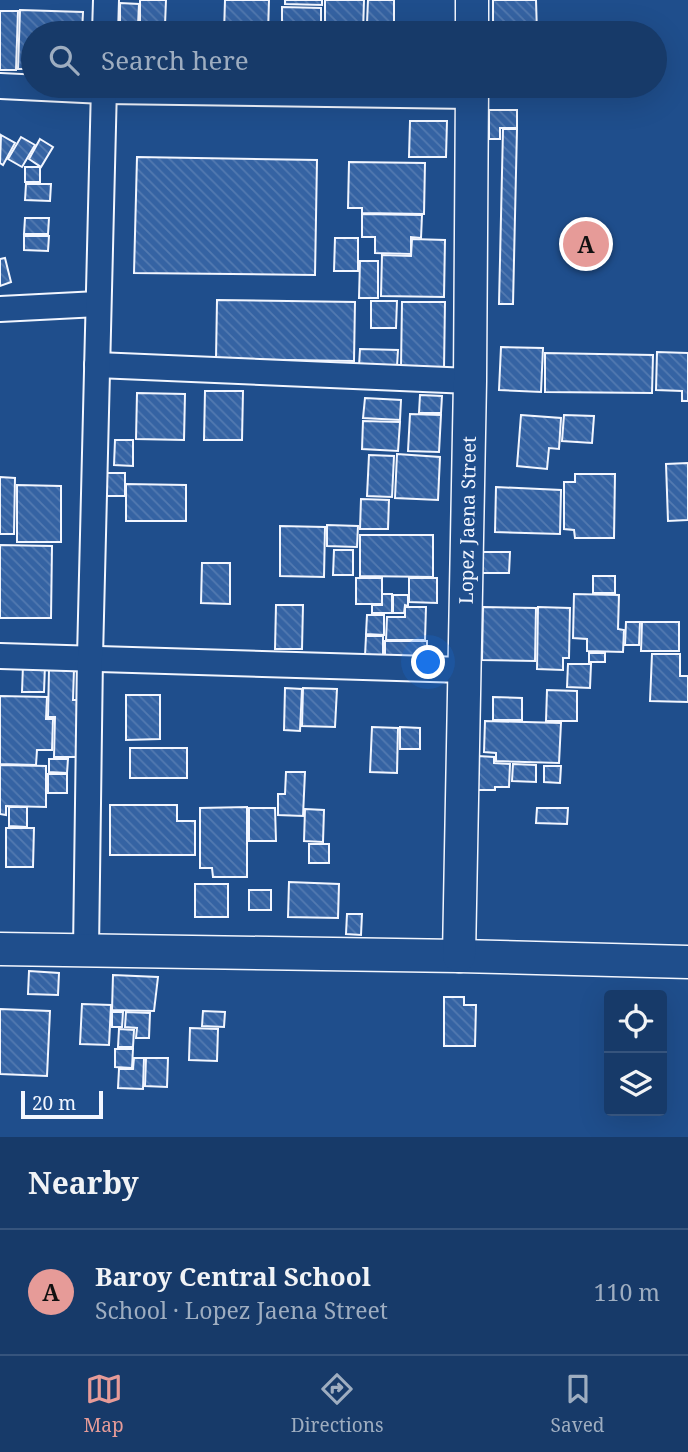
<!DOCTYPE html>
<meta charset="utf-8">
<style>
:root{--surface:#173a69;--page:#20416f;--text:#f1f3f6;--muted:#9eadc0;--line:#36547d;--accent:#e69b98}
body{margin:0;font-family:"Noto Serif",serif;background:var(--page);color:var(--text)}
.controls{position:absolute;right:21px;bottom:21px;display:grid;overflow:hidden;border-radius:7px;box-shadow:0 7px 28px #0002}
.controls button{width:63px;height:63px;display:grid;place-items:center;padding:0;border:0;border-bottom:2px solid var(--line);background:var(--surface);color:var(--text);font:35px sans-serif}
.scale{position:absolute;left:21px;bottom:18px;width:82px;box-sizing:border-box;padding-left:7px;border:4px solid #f2f6ff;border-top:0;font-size:19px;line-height:24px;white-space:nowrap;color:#f2f6ff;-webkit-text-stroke:5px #1f4e8c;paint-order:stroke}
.you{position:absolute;left:429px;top:663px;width:24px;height:24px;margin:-18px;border:5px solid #fff;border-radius:50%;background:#1a73e8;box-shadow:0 0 0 10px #1a73e833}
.badge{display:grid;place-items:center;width:46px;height:46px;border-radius:50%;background:var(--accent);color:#111;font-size:23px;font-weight:700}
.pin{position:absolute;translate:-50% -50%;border:4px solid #fff;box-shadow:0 2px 7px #0006}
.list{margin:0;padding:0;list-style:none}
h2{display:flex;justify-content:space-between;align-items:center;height:91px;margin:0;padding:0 28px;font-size:30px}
h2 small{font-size:23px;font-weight:400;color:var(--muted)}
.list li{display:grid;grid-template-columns:46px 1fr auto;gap:21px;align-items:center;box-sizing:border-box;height:126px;padding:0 28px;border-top:2px solid var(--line)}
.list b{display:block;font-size:26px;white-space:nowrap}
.list p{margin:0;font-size:23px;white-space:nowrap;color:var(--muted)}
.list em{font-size:23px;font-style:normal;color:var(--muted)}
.icon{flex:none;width:38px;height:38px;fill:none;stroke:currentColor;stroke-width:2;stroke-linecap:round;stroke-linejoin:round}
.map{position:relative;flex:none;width:688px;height:1137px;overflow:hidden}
.search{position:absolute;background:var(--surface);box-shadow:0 7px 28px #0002;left:21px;right:21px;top:21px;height:77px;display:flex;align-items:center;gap:18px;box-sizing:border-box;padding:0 24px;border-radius:38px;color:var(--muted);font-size:26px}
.sheet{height:217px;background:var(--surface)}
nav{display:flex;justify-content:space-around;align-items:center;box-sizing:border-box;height:98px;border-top:2px solid var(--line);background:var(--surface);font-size:19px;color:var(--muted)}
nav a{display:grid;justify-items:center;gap:4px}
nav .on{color:var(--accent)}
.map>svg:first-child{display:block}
.building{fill:url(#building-back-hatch);stroke:#f2f6ff;stroke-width:2}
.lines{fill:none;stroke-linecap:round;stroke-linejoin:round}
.minor-casing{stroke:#f2f6ff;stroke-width:28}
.tertiary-casing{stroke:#f2f6ff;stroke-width:35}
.minor{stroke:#1f4e8c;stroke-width:24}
.tertiary{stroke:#1f4e8c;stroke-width:32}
.labels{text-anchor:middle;stroke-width:5;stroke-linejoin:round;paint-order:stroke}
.street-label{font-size:19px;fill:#f2f6ff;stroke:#1f4e8c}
</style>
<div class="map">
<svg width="688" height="1137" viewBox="0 0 688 1137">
<defs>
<pattern id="building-back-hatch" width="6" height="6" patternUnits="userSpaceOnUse" patternTransform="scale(1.75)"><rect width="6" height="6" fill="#3563a3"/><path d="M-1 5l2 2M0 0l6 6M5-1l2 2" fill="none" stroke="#537ab1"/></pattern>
</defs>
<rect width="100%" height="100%" fill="#1f4e8c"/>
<g class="building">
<path d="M140 0H166L165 25 140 24Z"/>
<path d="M225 0H269L268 33H224Z"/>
<path d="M285 0H322V5L285 4Z"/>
<path d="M325 0H364L363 33H325Z"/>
<path d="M368 0H394V23H367Z"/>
<path d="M493 0H536L537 33H493Z"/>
<path d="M120 3 139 4 138 25H120Z"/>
<path d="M282 7 321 8V33H282Z"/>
<path d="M20 10 83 12 82 33H33V69H18Z"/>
<path d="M0 11H18L16 70H0Z"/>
<path d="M111 26H158L157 33H110Z"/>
<path d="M382 27 431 28V33H382Z"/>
<rect x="161" y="28" width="54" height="5"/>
<path d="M489 110H517V128H500V139H489Z"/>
<path d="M410 121H447L446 157H409Z"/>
<path d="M503 129H517L513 304H499Z"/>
<path d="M1 135 15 143 3 165 0 163Z"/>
<path d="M21 137 35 145 22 167 8 159Z"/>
<path d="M40 139 53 147 41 167 29 159Z"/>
<path d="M137 157 317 160 315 275 134 273Z"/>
<path d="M349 162 425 163 424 214 362 213V208H348Z"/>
<rect x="25" y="167" width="15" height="15"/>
<path d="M26 184H51L50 201 25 200Z"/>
<path d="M362 214 422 215 421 238 411 237V254L375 253V237H362Z"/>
<path d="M25 218H49L48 234H24Z"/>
<path d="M24 236H49L48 251 24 250Z"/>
<path d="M335 238H358V271H334Z"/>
<path d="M412 239 445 240 444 297 381 296 382 255 411 256Z"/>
<path d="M5 258 11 282 0 286V259Z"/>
<path d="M360 261H378V298H359Z"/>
<path d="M217 300 355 302 354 361 216 359Z"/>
<path d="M371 301H397L396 328H371Z"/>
<path d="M402 302H445L444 368 401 367Z"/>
<path d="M501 347 543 348 541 392 499 390Z"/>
<path d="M360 349 398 350 397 366H359Z"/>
<path d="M657 352 688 353V401H682V391L656 390Z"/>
<path d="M545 353 653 355 652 393 545 392Z"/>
<path d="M205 391H243L242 440H204Z"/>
<path d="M137 393 185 394 184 440 136 439Z"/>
<path d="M420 395 442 396 441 413H419Z"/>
<path d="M365 398 401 400 400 420 363 418Z"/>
<path d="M410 414 441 415 439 452 408 451Z"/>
<path d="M521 415 561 418 559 449 549 448 547 469 517 466Z"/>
<path d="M564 415 594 416 592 443 562 441Z"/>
<path d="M363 421 400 422 398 451 362 449Z"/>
<path d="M115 440H133V466L114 465Z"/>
<path d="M397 454 440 457 438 500 395 498Z"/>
<path d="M369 455 394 456 392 497 367 496Z"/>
<path d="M688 463V520L668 521 666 464Z"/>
<rect x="102" y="473" width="23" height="23"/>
<path d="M575 474H615L614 538H575L574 530 564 529V482H575Z"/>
<path d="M0 477 15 478 14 534H0Z"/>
<path d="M126 484 186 485V521H126Z"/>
<path d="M17 485 61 486V542H17Z"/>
<path d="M496 487 561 490 560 534 495 532Z"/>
<path d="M361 499 389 500 388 529H360Z"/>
<path d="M327 525 358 526 357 547 327 546Z"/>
<path d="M280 526 325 527 324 577 280 576Z"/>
<path d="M360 535H433V577L360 576Z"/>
<path d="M0 545 52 546 51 618H0Z"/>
<path d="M334 550H353V575H333Z"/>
<path d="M476 552H510L509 573H476Z"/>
<path d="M202 563H230V604L201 603Z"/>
<rect x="593" y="576" width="22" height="17"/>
<rect x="356" y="578" width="26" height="26"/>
<path d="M409 578H437V603L409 602Z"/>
<path d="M382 594H392V613H372V605H382Z"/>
<path d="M574 594 619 595 618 629 624 630 623 652 587 651V639L573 638Z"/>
<path d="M393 595H408V606L405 605 404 613H393Z"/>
<path d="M276 605H303L302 649H275Z"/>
<path d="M405 607H426L425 640H386L387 617H405Z"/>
<path d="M483 607 536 608 535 661 482 660Z"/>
<path d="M538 607 570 608 569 658H563V670L537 669Z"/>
<path d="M367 615H384V635L366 634Z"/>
<path d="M626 622H640L639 645H625Z"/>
<path d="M642 622H679V651H641Z"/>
<path d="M366 636H383V656H365Z"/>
<rect x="385" y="641" width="42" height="16"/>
<rect x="589" y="653" width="16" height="9"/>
<path d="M652 654H680V676H688V702L650 701Z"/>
<path d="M568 664H591L590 688 567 687Z"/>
<path d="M23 665H45L44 692H22Z"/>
<path d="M49 669H74L73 700H79L78 757H54L55 717H48Z"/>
<path d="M285 688 302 689 300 731 284 730Z"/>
<path d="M303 688 337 689 335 727 302 726Z"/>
<path d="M547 690 577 691V721H546Z"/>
<path d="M126 695H160V739L126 740Z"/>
<path d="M0 696 47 697 46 719H53L52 750H37L36 765 0 764Z"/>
<path d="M493 697 522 698V720H493Z"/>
<path d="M485 721 561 723 559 763 496 761V753L484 752Z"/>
<path d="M372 727 398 728 397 773 370 772Z"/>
<path d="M400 727 420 728V749H400Z"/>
<rect x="130" y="748" width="57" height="30"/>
<path d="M478 756 494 757V763L510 764 509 787H495V790H477Z"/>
<path d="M49 759H68L67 773 49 772Z"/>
<path d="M513 764 536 765V782L512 781Z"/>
<path d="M0 765 46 766V807L6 806V815L0 814Z"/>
<path d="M544 766H561L560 783 544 782Z"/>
<path d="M286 772H305L303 816 278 815V794H285Z"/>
<rect x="48" y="774" width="19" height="19"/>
<path d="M110 805H177V821H195V855H110Z"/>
<path d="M9 807H27V827L9 826Z"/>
<path d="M247 807V877H213L212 868H200V808Z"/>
<path d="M249 808H275L276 841H249Z"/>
<path d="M537 808H568L567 824 536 823Z"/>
<path d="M305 809 324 810 323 842 304 841Z"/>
<path d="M6 828H34L33 867H6Z"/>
<rect x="309" y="844" width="20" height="19"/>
<path d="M289 882 339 884 338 918 288 917Z"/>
<rect x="195" y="884" width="33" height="33"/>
<rect x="249" y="890" width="22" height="20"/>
<path d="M347 914H362L361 935 346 934Z"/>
<path d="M29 971 59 973 58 995 28 994Z"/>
<path d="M113 975 158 977 154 1011 112 1010Z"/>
<path d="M444 997H464V1005H476L475 1046H444Z"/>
<path d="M82 1004 111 1005 109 1045 80 1044Z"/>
<path d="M0 1009 50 1011 47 1076 0 1074Z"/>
<path d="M203 1011 225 1012 224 1027 202 1026Z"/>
<path d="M112 1012H123L122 1027H112Z"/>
<path d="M126 1012 150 1013 149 1038H136L137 1028 125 1027Z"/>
<path d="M190 1028 218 1029 217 1061 189 1060Z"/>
<path d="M119 1029 134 1030 133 1047H118Z"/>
<path d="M115 1049H133L132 1068 115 1067Z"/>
<path d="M134 1058H144L143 1089 118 1088 119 1069H133Z"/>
<path d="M146 1058H168L167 1087 145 1086Z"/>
</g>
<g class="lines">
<defs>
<g id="minor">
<path d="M105 33 106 0"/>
<path d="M0 86 104 91 472 96"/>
<path d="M0 309 98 304"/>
<path d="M97 365 470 381"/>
<path d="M0 656 464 670"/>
<path d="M86 950 90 657 104 86"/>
</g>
<g id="tertiary">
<path d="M472 33V0"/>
<path d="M0 949 459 956 688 962"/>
<path id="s1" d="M459 956 470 381 472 86"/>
</g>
</defs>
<use href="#minor" class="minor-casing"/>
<use href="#tertiary" class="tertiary-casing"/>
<use href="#minor" class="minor"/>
<use href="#tertiary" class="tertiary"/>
</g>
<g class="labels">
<g class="street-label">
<text dy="7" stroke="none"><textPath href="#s1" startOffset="436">Lopez Jaena Street</textPath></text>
</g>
</g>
</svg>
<div class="controls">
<button><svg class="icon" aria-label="locate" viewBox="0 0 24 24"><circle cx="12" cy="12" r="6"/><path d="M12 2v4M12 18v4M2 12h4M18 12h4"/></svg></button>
<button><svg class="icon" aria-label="layers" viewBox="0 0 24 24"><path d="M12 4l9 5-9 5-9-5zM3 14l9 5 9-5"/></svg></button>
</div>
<div class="scale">20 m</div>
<div class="you"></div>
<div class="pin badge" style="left:586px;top:244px">A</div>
<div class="search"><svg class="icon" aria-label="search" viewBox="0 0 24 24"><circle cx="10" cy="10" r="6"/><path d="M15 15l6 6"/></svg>Search here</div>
</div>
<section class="sheet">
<h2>Nearby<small></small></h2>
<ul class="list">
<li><span class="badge">A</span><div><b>Baroy Central School</b><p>School · Lopez Jaena Street</p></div><em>110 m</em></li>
</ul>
</section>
<nav>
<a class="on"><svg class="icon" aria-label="map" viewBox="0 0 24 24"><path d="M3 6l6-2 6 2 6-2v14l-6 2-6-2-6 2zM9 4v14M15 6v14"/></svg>Map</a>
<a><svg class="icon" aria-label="directions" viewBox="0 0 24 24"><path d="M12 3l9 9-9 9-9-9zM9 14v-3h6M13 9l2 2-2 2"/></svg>Directions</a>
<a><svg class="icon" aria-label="saved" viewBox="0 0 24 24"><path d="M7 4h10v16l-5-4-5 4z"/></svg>Saved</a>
</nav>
